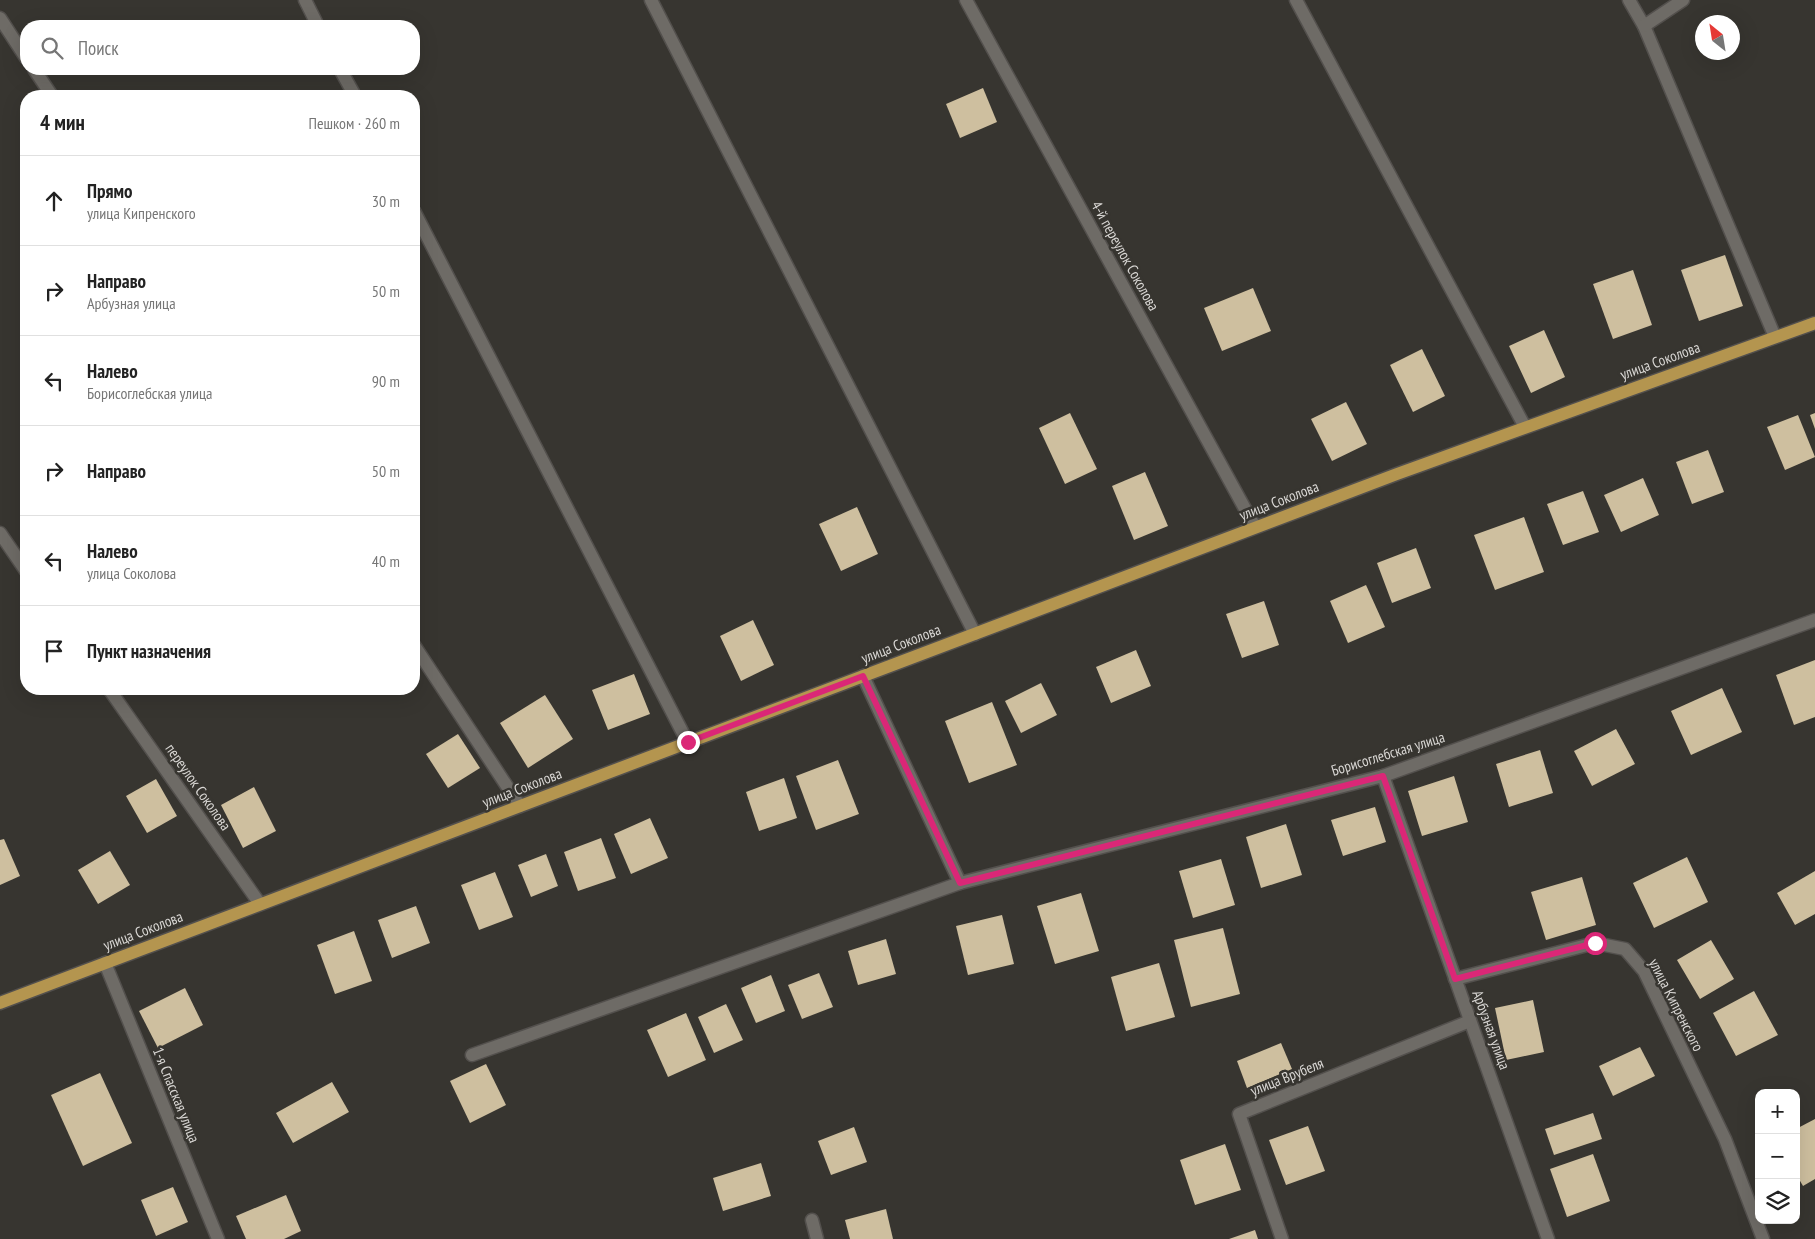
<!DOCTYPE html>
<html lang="ru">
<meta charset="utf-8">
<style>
:root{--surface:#fff;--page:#f2f2f2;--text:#222;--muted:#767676;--line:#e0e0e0}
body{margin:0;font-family:"PT Sans Narrow",sans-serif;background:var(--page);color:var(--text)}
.controls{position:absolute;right:15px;bottom:15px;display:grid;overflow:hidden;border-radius:10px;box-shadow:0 5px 20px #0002}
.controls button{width:45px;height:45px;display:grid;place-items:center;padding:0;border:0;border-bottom:1px solid var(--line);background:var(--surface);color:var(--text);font:25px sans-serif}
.compass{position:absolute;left:1695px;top:15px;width:45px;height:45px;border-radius:50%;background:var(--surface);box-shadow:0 5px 20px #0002;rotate:330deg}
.stop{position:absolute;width:15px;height:15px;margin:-11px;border:4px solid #db2777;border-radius:50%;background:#fff}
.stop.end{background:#db2777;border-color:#fff;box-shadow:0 1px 5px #0008}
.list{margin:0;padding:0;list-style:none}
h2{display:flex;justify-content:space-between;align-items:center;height:65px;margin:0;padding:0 20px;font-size:21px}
h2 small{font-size:16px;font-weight:400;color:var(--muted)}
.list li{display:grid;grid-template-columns:32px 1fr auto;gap:15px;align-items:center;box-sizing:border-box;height:90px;padding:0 20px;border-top:1px solid var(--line)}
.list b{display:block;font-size:19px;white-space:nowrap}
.list p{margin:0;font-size:16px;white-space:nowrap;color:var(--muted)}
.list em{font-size:16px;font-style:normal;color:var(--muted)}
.icon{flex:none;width:28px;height:28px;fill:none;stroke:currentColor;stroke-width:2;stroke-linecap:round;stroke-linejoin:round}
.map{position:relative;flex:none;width:1815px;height:1239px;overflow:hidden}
.search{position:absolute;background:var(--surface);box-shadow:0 5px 20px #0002;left:20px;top:20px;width:400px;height:55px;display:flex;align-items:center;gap:12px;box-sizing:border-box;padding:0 18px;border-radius:20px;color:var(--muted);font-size:19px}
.panel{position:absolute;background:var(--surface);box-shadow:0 5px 20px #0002;left:20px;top:90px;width:400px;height:605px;border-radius:20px}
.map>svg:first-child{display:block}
.building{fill:#cebf9f}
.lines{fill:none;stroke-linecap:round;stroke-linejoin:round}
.minor-casing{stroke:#53504d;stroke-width:15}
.major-casing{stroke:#53504d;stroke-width:15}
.minor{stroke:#6e6b66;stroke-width:12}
.major{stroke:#b4954f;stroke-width:12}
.route{stroke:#db2777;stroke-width:6}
.labels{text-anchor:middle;stroke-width:5;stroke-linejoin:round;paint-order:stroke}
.street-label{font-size:15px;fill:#d9d7d4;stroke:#373530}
</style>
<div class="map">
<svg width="1815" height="1239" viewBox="0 0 1815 1239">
<rect width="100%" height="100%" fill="#373530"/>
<g class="building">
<path d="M983 88 997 122 960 138 946 104Z"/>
<path d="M1725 255 1743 306 1699 321 1681 270Z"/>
<path d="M1633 270 1652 325 1613 339 1593 284Z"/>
<path d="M1253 288 1271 331 1222 351 1204 308Z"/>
<path d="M1544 330 1565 377 1531 393 1509 346Z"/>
<path d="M1422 349 1445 396 1413 412 1390 365Z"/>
<path d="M1346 402 1367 444 1332 461 1311 419Z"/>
<path d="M1070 413 1097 469 1065 484 1039 428Z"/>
<path d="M1815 413V429L1810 415Z"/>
<path d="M1798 415 1815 457 1785 470 1767 427Z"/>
<path d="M1708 450 1724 492 1692 504 1676 462Z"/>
<path d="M1145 472 1168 526 1134 540 1112 486Z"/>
<path d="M1643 478 1659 515 1621 532 1604 495Z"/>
<path d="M1583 491 1599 532 1563 545 1547 504Z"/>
<path d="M857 507 878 554 841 571 819 524Z"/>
<path d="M1524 517 1544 572 1495 590 1474 535Z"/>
<path d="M1416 548 1431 588 1392 603 1377 563Z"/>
<path d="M1366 585 1385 627 1348 643 1330 601Z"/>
<path d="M1264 601 1279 645 1242 658 1226 614Z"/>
<path d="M753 620 774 665 741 681 720 636Z"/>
<path d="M1136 650 1151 686 1111 703 1096 667Z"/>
<path d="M1815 660V717L1794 725 1776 675Z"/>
<path d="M634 674 650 714 608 730 592 690Z"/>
<path d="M1041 683 1057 715 1021 733 1005 701Z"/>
<path d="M1722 688 1742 732 1691 755 1671 711Z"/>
<path d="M545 695 573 739 528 768 500 723Z"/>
<path d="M992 702 1017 765 969 783 945 721Z"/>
<path d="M1616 729 1635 764 1592 786 1574 751Z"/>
<path d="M458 734 480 768 448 788 426 754Z"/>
<path d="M1540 750 1553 793 1509 807 1496 764Z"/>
<path d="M838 760 859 814 816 830 796 776Z"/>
<path d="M1454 776 1468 822 1422 836 1408 791Z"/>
<path d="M784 778 797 818 759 831 746 792Z"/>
<path d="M156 779 177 816 147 833 126 796Z"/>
<path d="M254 787 276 831 243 848 221 805Z"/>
<path d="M1375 807 1386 842 1343 856 1331 820Z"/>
<path d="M650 818 668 858 631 874 614 834Z"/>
<path d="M1286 824 1302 875 1261 888 1246 837Z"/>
<path d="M601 838 616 878 578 891 564 852Z"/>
<path d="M4 839 20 876 0 885V840Z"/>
<path d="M110 851 130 885 98 904 78 870Z"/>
<path d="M546 854 558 886 531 897 518 865Z"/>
<path d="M1687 857 1708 902 1654 928 1633 883Z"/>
<path d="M1221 859 1235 905 1193 918 1179 871Z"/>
<path d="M1815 871V914L1795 925 1777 893Z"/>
<path d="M495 872 513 917 479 930 461 885Z"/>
<path d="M1582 877 1596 925 1546 940 1531 892Z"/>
<path d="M1081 893 1099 951 1055 964 1037 906Z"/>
<path d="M416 906 430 943 392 958 378 920Z"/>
<path d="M1002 915 1014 964 968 975 956 926Z"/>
<path d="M1223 928 1240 994 1191 1007 1174 940Z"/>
<path d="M354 931 372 981 335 994 317 945Z"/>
<path d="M886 939 896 974 858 985 848 951Z"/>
<path d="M1711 940 1734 979 1700 999 1677 960Z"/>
<path d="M1159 963 1175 1017 1126 1031 1111 977Z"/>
<path d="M819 973 833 1007 802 1019 788 985Z"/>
<path d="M771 975 785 1011 756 1023 741 988Z"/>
<path d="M185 988 203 1025 158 1048 139 1011Z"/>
<path d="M1754 991 1778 1035 1736 1056 1713 1013Z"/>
<path d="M1533 1000 1544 1052 1506 1060 1495 1008Z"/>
<path d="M726 1004 743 1040 714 1053 698 1017Z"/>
<path d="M686 1013 706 1060 668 1077 647 1030Z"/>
<path d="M1281 1043 1292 1069 1247 1088 1237 1061Z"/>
<path d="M1640 1047 1655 1076 1613 1096 1599 1066Z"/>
<path d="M486 1064 506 1105 470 1123 450 1081Z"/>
<path d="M100 1073 132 1143 83 1166 51 1095Z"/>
<path d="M332 1082 349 1112 293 1143 276 1113Z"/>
<path d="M1593 1113 1602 1139 1554 1155 1545 1129Z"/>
<path d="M1815 1119V1179L1803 1186 1796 1174V1129Z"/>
<path d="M1308 1126 1325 1171 1286 1185 1269 1140Z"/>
<path d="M854 1127 867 1162 831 1175 818 1141Z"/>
<path d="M1225 1144 1241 1190 1195 1205 1180 1160Z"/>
<path d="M1593 1154 1610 1201 1567 1217 1550 1169Z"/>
<path d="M761 1163 771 1196 723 1211 713 1178Z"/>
<path d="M173 1187 188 1222 156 1236 141 1200Z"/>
<path d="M286 1195 301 1231 284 1239H246L236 1216Z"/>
<path d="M886 1209 893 1239H850L845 1220Z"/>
<path d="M1255 1230 1258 1239H1229Z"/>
</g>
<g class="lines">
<defs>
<g id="minor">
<path d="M305 0 318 26"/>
<path d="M651 0 975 634"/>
<path d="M966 0 1255 527"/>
<path d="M1296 0 1525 427"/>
<path d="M1629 0 1644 26 1775 337"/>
<path d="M0 18 26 58"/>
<path d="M1644 26 1683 0"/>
<path d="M34 69 52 96"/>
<path d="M340 69 355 96"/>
<path d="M414 211 688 743"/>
<path d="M0 533 26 571"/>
<path d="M414 645 520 806"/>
<path d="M863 676 960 883"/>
<path d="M109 689 260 904"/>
<path d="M1383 776 1548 1239"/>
<path d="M105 963 218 1239"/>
<path d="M1455 979 1595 943 1625 949 1644 971 1725 1139 1763 1239"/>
<path d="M472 1055 960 883 1383 776 1815 620"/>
<path d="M812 1220 817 1239"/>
<path d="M1282 1239 1239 1114 1470 1021"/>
</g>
<path id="major" d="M0 1003 1397 474 1815 323"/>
</defs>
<use href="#minor" class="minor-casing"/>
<use href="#major" class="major-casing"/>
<use href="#minor" class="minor"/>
<use href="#major" class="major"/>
</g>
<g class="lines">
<path class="route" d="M688 742 863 676 960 883 1383 776 1455 979 1595 943"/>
</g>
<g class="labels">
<g class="street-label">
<text transform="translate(1125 256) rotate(61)" y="5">4-й переулок Соколова</text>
<text transform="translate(1660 361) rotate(-20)" y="5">улица Соколова</text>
<text transform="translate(1279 501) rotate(-21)" y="5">улица Соколова</text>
<text transform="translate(901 644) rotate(-21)" y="5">улица Соколова</text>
<text transform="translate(1388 754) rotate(-17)" y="5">Борисоглебская улица</text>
<text transform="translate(198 787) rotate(55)" y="5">переулок Соколова</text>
<text transform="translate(522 788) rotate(-21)" y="5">улица Соколова</text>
<text transform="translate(143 931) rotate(-21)" y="5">улица Соколова</text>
<text transform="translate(1676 1005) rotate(63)" y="5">улица Кипренского</text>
<text transform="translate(1491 1030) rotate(70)" y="5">Арбузная улица</text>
<text transform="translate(1287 1077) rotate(-22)" y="5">улица Врубеля</text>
<text transform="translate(176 1095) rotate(68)" y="5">1-я Спасская улица</text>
</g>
</g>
</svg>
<div class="controls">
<button>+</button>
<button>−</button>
<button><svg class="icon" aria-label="layers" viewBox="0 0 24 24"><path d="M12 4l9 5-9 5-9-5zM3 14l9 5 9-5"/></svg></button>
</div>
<svg class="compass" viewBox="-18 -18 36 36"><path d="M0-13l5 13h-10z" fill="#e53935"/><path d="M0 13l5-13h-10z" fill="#767676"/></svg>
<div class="stop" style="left:1595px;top:943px"></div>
<div class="stop end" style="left:688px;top:742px"></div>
<div class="search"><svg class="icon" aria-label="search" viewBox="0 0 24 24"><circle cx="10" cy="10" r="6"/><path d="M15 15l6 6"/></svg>Поиск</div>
<section class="panel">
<h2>4 мин<small>Пешком · 260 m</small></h2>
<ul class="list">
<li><svg class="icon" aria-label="ahead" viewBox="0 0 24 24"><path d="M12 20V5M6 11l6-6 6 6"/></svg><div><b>Прямо</b><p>улица Кипренского</p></div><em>30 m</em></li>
<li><svg class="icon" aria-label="right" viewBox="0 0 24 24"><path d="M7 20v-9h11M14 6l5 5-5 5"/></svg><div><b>Направо</b><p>Арбузная улица</p></div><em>50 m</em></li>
<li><svg class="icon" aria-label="left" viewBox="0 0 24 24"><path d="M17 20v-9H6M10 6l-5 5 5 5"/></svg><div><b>Налево</b><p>Борисоглебская улица</p></div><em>90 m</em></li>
<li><svg class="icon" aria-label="right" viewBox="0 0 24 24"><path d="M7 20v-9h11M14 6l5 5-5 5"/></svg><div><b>Направо</b></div><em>50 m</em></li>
<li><svg class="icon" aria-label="left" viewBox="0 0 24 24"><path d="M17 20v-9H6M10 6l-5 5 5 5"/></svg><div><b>Налево</b><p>улица Соколова</p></div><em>40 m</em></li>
<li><svg class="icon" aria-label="arrive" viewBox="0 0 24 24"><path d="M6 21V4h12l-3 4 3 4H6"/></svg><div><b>Пункт назначения</b></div></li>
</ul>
</section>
</div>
